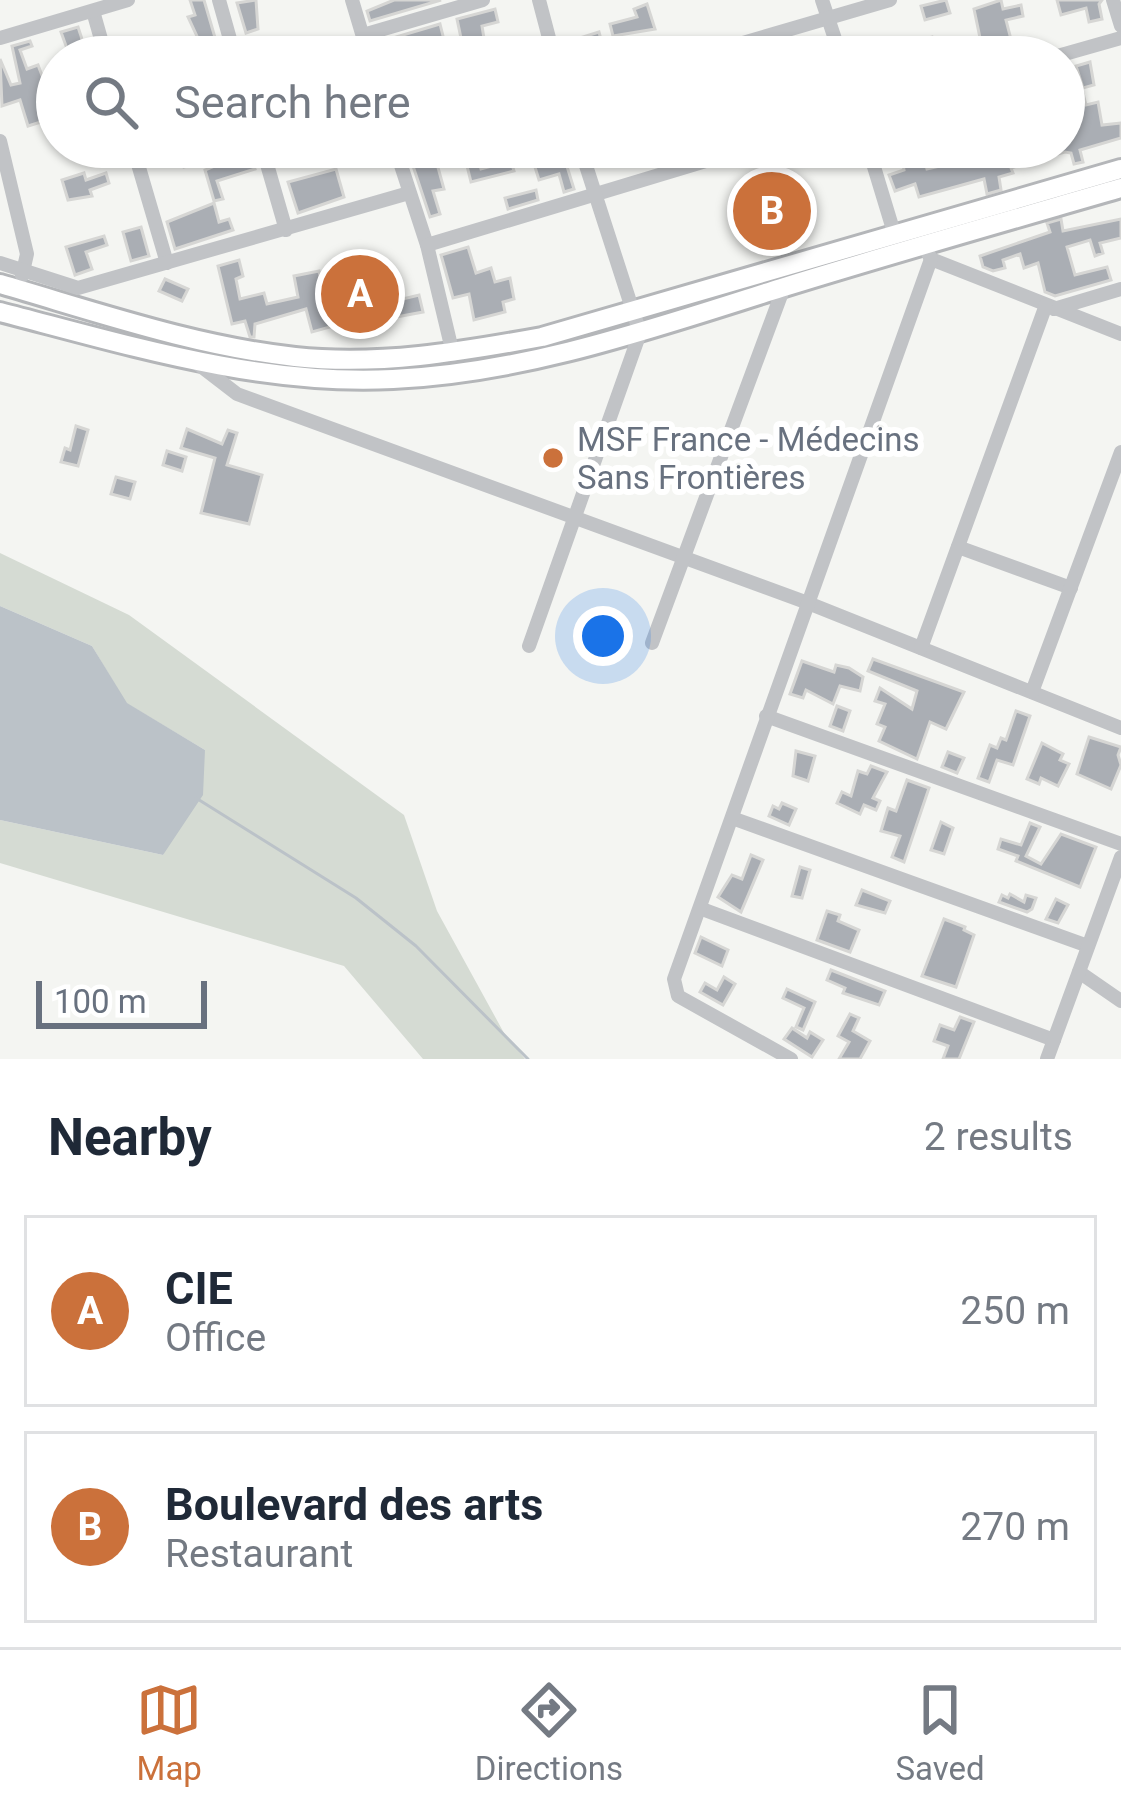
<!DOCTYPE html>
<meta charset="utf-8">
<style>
:root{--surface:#fff;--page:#f6f6f7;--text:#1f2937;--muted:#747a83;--line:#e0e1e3;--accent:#cb713b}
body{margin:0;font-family:Roboto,sans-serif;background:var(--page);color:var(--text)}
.scale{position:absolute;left:36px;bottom:30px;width:171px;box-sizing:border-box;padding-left:12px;border:6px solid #68717f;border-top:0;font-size:33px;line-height:42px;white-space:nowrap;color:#68717f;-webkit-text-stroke:9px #fff;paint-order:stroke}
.you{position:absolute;left:603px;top:636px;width:42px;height:42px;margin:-30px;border:9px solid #fff;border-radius:50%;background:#1a73e8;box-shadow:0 0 0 18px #1a73e833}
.badge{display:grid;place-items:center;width:78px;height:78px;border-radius:50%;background:var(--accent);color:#fff;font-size:39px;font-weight:700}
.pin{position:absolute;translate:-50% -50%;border:6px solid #fff;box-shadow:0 3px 12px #0006}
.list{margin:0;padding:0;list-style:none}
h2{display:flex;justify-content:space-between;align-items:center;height:156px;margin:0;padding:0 48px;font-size:51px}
h2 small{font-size:39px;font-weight:400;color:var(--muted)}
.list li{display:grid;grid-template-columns:78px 1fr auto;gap:36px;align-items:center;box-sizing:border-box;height:192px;margin:0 24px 24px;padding:0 24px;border:3px solid var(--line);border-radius:0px}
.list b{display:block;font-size:45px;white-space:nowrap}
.list p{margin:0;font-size:39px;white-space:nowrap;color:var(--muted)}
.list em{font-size:39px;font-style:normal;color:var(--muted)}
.icon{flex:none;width:66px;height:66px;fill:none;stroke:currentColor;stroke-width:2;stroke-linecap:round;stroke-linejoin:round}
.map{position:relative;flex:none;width:1121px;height:1059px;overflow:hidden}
.search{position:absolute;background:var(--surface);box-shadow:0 3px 9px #0004;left:36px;right:36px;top:36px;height:132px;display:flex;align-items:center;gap:30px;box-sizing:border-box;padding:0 42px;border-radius:66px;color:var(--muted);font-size:45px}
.sheet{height:588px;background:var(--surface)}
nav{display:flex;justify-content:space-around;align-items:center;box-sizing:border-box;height:168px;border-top:3px solid var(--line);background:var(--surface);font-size:33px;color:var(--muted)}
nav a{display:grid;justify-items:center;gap:6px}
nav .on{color:var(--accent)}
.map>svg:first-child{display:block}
.green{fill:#d5dbd3}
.water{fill:#bbc2c8}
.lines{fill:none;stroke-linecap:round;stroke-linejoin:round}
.stream{stroke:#bbc2c8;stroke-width:3}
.building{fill:#aaaeb4;stroke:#d6d6d4;stroke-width:3}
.highway-casing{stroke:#b4b6b9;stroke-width:24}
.minor{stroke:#c1c3c6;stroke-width:14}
.highway{stroke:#fff;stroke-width:18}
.poi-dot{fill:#cb713b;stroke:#fff;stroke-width:4.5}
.labels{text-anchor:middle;stroke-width:12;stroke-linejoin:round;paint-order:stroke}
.poi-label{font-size:33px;fill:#68717f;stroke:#fff;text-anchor:start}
</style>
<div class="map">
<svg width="1121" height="1059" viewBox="0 0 1121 1059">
<rect width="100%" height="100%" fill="#f4f5f2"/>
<path class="green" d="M0 553 129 615 404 815 437 911 504 1033 525 1059H423L344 966 0 863V820L163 855 205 750 126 703 92 646 0 606Z"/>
<path class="water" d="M0 606 92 646 127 703 205 750 203 795 163 855 0 820Z"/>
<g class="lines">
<path class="stream" d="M196 798 356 898 416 946 528 1059"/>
</g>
<g class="building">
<path d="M190 0H204L216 41 201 45 188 17 195 15Z"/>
<path d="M256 0 258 29 246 33 237 3Z"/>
<path d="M394 0H441L370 21 367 11Z"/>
<path d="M946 0 950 13 925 20 921 6Z"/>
<path d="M1001 0 1003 9 1021 5 1023 16 1006 20 1014 51 1036 45 1039 57H984L974 9Z"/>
<path d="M1057 0H1102L1099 4 1102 19 1089 22 1086 8 1061 15Z"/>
<path d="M647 4 655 29 613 36 610 24 637 17 634 9Z"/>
<path d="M495 9 498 22 482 26 487 57H465L457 19Z"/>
<path d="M440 24 444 40 395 57 380 55 376 43Z"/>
<path d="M78 27 81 36 87 57H70L61 32Z"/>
<path d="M599 32 604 51 589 56 583 37Z"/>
<path d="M932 37 934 45 962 38 965 57H902L900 45Z"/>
<path d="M527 38 533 57H508L506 45Z"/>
<path d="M30 41 32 46 20 50 27 69 38 65 43 78 52 75 57 117 28 126 20 100 2 106 0 59 11 85 20 83 12 46Z"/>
<path d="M1090 62 1094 85 1083 88 1076 66Z"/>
<path d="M1081 85 1086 105 1098 102 1102 125 1121 123V138L1080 150 1083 162 1074 164 1071 153 1065 152 1032 161 1011 168 1013 173 999 177 1001 190 987 194 984 179 919 197 915 184 895 191 889 175 904 170 901 152 912 151 910 147H921L927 169 984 156 981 147H991L992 151 1005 147 1006 153 1030 147H1064V113L1073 110 1067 89Z"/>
<path d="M179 147H196L200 163 184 167Z"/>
<path d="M353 147H384L385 152 356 160Z"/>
<path d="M446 147H475L481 169 511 161 514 171 471 182 465 158 437 164 444 189 433 191 440 214 430 217 410 157Z"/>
<path d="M535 147H547L548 151 561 147 574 189 564 192 559 174 539 180 534 164 539 162Z"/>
<path d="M249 151 255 169 217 181 223 199 214 201 205 170Z"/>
<path d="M336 169 344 197 298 213 288 182Z"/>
<path d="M84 173 86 180 106 173 109 183 90 190 92 196 68 200 62 180Z"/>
<path d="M536 190 538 200 508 209 505 198Z"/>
<path d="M214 203 219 222 229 219 233 230 175 249 167 222Z"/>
<path d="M1061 219 1063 231 1121 219V238L1100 243 1103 253 1095 256 1090 240 1067 247 1075 275 1107 267 1111 280 1055 296 1045 292 1038 263 1024 268 1020 254 1003 260 1005 268 993 271 983 267 980 256 1050 232 1047 223Z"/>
<path d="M141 227 149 256 131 261 123 232Z"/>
<path d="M104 236 107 245 86 252 92 269 75 275 66 247Z"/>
<path d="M468 247 476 273 491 268 495 282 510 278 514 299 503 302 505 312 474 320 469 294 453 298 441 255Z"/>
<path d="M239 260 243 276 236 279 240 299 264 293 267 304 298 297 294 276 319 271 324 299 342 294 340 289 368 284 378 305 419 295 423 312 375 321 373 315 312 332 306 309 255 324 254 337H250L245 321 232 324 218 266Z"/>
<path d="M165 279 188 289 182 301 159 291Z"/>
<path d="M76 426 88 430 78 466 61 462 65 448 70 450Z"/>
<path d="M187 429 222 444 228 430 237 433 227 465 262 475 249 524 201 513 215 458 181 448Z"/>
<path d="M167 451 186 457 182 471 163 465Z"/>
<path d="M116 477 135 482 130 499 111 494Z"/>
<path d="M873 659 964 692 946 729 930 722 917 759 879 741 885 727 877 724 885 704 875 701 880 688 912 709 917 691 868 671Z"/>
<path d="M802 661 834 672 836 665 849 668 863 677 860 691 840 686 833 704 806 690 803 698 790 694Z"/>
<path d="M837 706 850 711 843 731 830 726Z"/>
<path d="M1016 711 1030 716 1013 765 997 760 989 782 978 778 990 745 997 748 1001 738 1006 740Z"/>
<path d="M1089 737 1121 747 1118 755 1121 765 1111 789 1077 774Z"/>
<path d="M1042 743 1063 754 1060 760 1069 764 1058 786 1041 778 1039 784 1027 779Z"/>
<path d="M796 751 815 756 808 781 793 776Z"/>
<path d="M948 752 964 758 957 773 942 767Z"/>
<path d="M871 766 887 772 873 798 880 801 876 810 864 805 860 814 837 803 842 792 851 796 858 771 867 774Z"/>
<path d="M907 780 929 788 904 862 892 857 900 836 881 831 888 808 896 811Z"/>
<path d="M782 803 796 809 789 825 769 816 773 806 779 809Z"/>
<path d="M941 822 953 828 944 854 931 850Z"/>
<path d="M1030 823 1040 827 1026 856 1041 864 1061 834 1096 847 1080 887 1016 861 1018 856 998 849 1001 839 1021 845Z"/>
<path d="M751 855 763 860 741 912 718 897 732 875 742 879Z"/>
<path d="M800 867 810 870 802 898 792 896Z"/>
<path d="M862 890 890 901 885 913 856 905Z"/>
<path d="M1010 894 1024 902 1026 895 1036 898 1032 909 1027 912 999 902 1002 895 1008 898Z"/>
<path d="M1056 899 1068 905 1058 923 1046 919Z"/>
<path d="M827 911 840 915 838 921 859 930 850 952 817 940Z"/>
<path d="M944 919 965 927 964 930 974 935 956 987 922 976Z"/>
<path d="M701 937 728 950 722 966 695 953Z"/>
<path d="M831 970 885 991 879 1005 843 993 845 988 827 980Z"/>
<path d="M724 977 735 984 723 1005 700 992 705 983 717 990Z"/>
<path d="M787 989 815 1002 803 1030 796 1027 804 1008 783 998Z"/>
<path d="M850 1014 859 1018 853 1031 870 1041 860 1059H839L849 1042 838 1036Z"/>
<path d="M960 1017 974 1022 959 1059H943L948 1046 934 1041 940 1025 954 1030Z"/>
<path d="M792 1028 807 1038 810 1032 823 1040 812 1057 784 1039Z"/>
</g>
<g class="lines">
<defs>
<g id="highway">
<path d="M0 284C97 312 195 346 295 357 379 366 460 352 542 337L1121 169"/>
<path d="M0 312C128 345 259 386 393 379 526 373 654 328 781 288 894 253 1007 221 1121 188"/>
</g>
</defs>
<use href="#highway" class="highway-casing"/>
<g class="minor">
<path d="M219 0 235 57"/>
<path d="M352 0 369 57"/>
<path d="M539 0 554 57"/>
<path d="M822 0 841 57"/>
<path d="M1113 0 1121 26"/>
<path d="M93 11 106 57"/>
<path d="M363 35 483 0"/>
<path d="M0 38 128 0"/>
<path d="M695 57 890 0"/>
<path d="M1054 57 1121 38"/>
<path d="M0 141 27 254 22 276"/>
<path d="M133 147 167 263"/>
<path d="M262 147 286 230"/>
<path d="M395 147 427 245 453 354"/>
<path d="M868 147 895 236"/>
<path d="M427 245 752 147"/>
<path d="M928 253 931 259 1121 334"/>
<path d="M0 263 78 288 409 193"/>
<path d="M1054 309 1121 289"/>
<path d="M198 364 237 394 808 603 1121 728"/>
<path d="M958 547 1071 588"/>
<path d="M652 643 784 287"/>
<path d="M529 646 640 333 580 147"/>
<path d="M921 648 1046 305"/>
<path d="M1032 692 1121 452"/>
<path d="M766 716 1121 844"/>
<path d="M732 818 1088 946"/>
<path d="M702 909 1054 1040"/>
<path d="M1079 972 1121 1001"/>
<path d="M791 1059 678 996 674 979 931 259"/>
<path d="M1047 1059 1121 857"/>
</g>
<use href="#highway" class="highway"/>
</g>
<circle class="poi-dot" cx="553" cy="458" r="12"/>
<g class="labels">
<g class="poi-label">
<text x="577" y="451">MSF France - Médecins<tspan x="577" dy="38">Sans Frontières</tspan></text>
</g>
</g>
</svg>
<div class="scale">100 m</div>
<div class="you"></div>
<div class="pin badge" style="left:360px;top:294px">A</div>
<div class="pin badge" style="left:772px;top:211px">B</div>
<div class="search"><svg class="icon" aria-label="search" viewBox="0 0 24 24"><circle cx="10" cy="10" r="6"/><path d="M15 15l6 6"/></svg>Search here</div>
</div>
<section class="sheet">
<h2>Nearby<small>2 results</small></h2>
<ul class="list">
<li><span class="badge">A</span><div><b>CIE</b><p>Office</p></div><em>250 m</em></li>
<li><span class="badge">B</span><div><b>Boulevard des arts</b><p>Restaurant</p></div><em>270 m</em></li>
</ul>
</section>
<nav>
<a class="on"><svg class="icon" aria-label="map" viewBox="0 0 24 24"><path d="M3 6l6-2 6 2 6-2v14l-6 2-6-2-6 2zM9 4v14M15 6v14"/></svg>Map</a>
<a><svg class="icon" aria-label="directions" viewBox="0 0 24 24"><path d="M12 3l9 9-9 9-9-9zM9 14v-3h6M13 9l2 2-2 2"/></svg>Directions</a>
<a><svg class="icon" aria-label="saved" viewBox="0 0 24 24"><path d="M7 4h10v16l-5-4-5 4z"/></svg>Saved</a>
</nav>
